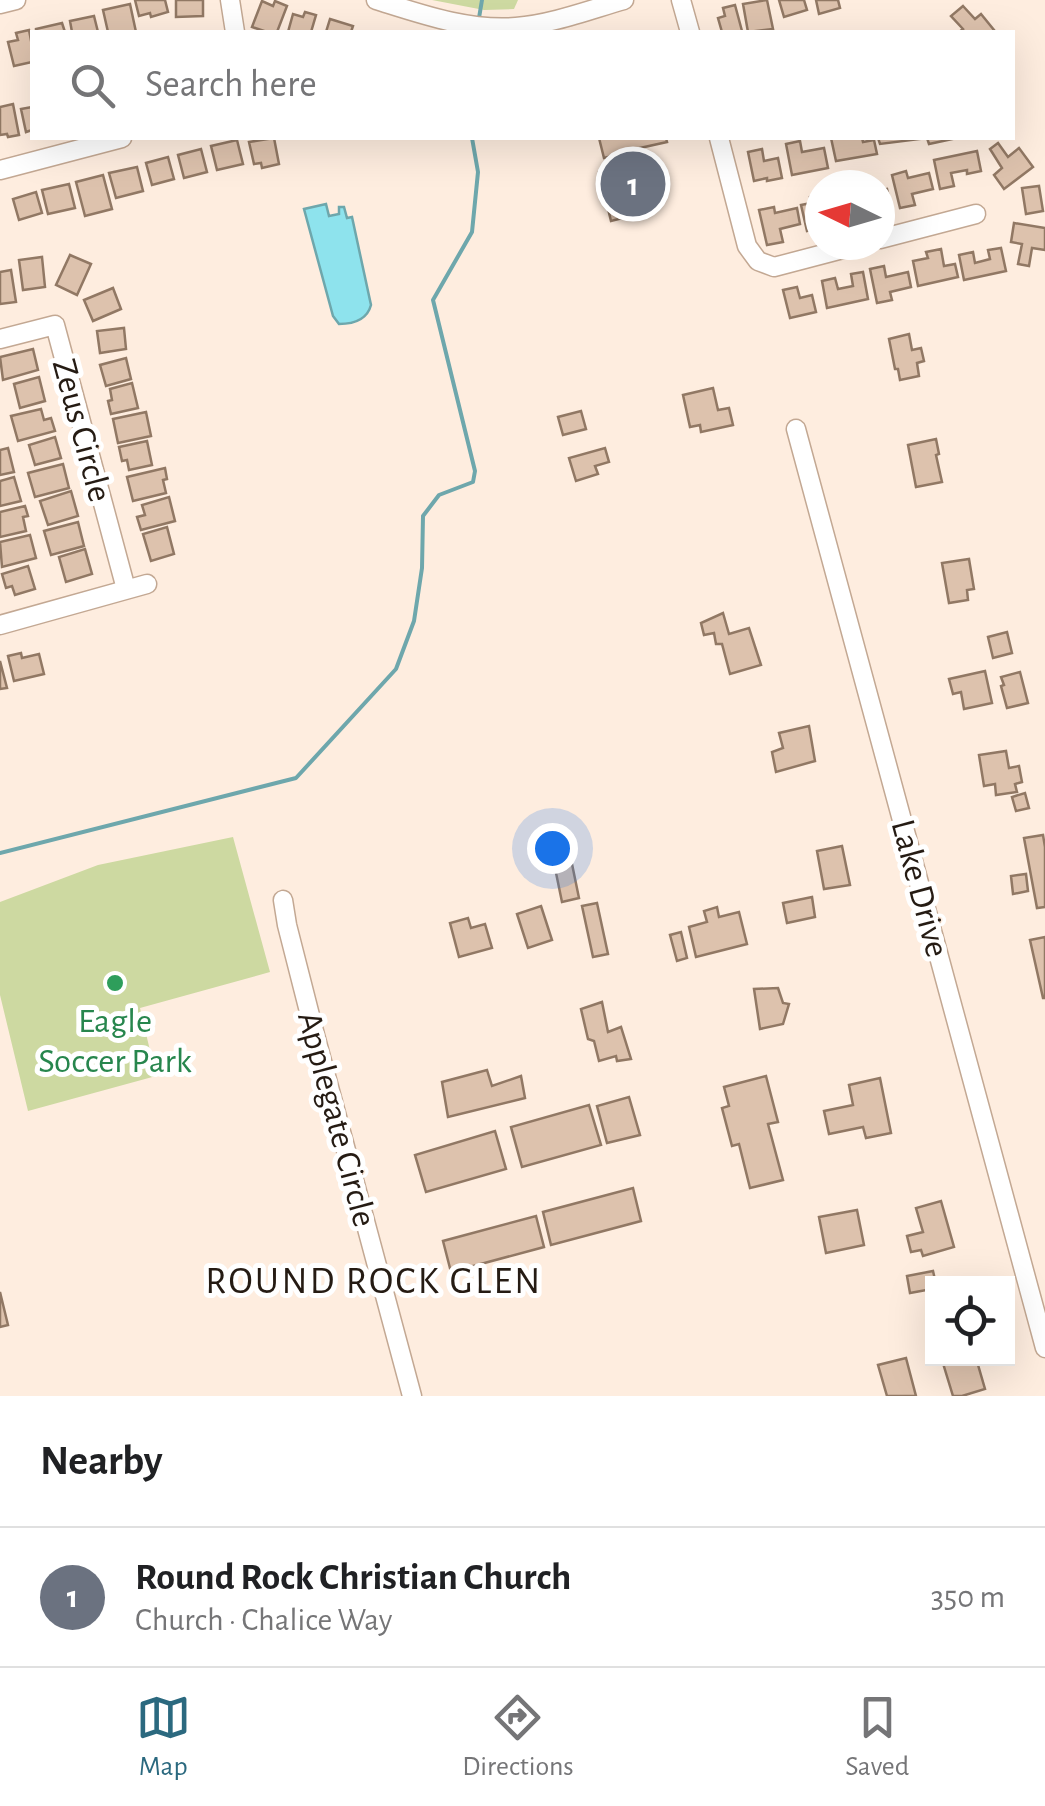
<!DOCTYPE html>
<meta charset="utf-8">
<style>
:root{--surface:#fff;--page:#f6f6f6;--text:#202124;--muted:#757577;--line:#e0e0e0;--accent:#2b697f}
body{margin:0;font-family:"Alegreya Sans",sans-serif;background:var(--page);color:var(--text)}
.controls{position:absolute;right:30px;bottom:30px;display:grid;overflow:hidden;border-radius:0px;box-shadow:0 10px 40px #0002}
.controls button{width:90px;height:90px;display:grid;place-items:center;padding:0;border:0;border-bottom:2px solid var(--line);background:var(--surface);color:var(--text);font:50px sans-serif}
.compass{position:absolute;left:805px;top:170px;width:90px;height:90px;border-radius:50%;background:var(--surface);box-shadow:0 10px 40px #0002;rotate:275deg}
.you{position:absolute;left:552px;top:848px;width:35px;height:35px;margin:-25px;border:8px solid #fff;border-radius:50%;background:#1a73e8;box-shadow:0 0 0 15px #1a73e833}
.badge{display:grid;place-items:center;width:65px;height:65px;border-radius:50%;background:var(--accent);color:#fff;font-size:32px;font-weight:700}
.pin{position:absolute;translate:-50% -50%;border:5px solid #fff;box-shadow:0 2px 10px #0006}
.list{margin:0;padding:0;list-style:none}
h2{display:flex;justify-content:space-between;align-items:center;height:130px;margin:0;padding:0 40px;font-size:42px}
h2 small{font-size:32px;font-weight:400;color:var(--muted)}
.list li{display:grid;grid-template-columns:65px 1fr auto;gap:30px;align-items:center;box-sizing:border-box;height:140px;padding:0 40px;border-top:2px solid var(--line)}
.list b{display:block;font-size:38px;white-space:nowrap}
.list p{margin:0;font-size:32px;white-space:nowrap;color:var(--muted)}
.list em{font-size:32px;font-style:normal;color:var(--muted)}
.icon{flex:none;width:55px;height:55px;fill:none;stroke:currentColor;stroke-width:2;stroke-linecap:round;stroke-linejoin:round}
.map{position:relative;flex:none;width:1045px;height:1396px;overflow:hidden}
.search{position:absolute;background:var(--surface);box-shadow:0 10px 40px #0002;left:30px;right:30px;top:30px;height:110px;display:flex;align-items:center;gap:25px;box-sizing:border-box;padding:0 35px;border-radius:0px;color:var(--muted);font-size:38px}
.sheet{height:270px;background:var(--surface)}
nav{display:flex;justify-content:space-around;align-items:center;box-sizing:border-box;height:140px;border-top:2px solid var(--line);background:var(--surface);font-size:28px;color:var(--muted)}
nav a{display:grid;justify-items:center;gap:5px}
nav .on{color:var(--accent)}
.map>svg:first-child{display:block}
.green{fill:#cdd9a1}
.water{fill:#8ee3ed;stroke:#6ea7ac;stroke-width:2.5}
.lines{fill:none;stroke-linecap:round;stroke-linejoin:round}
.stream{stroke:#6ea7ac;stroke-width:4}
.building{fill:#ddc2ad;stroke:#917864;stroke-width:2.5}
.minor-casing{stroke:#c3a893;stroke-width:21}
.minor{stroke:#fff;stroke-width:18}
.leisure-dot{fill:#2e9e5b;stroke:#fff;stroke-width:4}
.labels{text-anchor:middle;stroke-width:10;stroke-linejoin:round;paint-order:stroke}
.street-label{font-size:35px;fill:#251b13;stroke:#fff}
.leisure-label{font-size:35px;fill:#27864d;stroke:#fff}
.neighbourhood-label{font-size:38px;letter-spacing:2.5px;fill:#251b13;stroke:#fff}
</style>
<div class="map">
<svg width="1045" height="1396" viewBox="0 0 1045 1396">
<rect width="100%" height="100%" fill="#feeddf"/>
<g class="green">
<path d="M432 0H518L514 9 484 10Z"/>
<path d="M233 837 270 972 140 1008 156 1076 28 1111 0 995V902L98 865Z"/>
</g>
<path class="water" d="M326 204 329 216 339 214V207H344L347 218 352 217 371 305C367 320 354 324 339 324L333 316 304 209Z"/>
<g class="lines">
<g class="stream">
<path d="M479 18 482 0"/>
<path d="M0 853 296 778 396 669 414 621 422 568 423 516 439 495 473 482 475 471 433 300 472 232 478 172 472 138"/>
</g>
</g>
<g class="building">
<path d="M135 0H165L168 12 151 17 150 13 139 16Z"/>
<path d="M176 0H203V16L176 17Z"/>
<path d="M767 0 773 29 748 32 743 4Z"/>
<path d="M779 0H804L807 10 784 17Z"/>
<path d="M816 0H838L840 8 819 14Z"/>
<path d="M262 1 273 6 275 1 287 6 277 32H267L252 27Z"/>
<path d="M130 4 136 32H108L103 10Z"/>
<path d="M735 5 742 31 722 32 718 18 725 16 723 8Z"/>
<path d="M963 6 975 19 981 14 994 30 991 32H959L963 29 951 16Z"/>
<path d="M305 12 316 15 311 32H288L293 14 303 17Z"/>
<path d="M94 16 98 32H72L70 21Z"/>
<path d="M330 19 353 26 351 32H326Z"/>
<path d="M62 23 65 32H36V29Z"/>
<path d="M29 30 32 46V62L14 66 8 42 18 40 16 33Z"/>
<path d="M13 104 19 135 8 137 7 134 0 135V107Z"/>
<path d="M32 107V130L26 132 21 109Z"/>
<path d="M274 138 279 164 262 168 261 163 254 164 249 142Z"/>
<path d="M599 138H666L667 142 640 148 648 179 663 176 666 188 653 191 658 209 611 221 599 172 628 165 625 153 604 158Z"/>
<path d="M831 138H862L863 142 874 140 877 154 836 161Z"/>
<path d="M878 138H920V139L880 144Z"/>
<path d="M927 138H957L929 144Z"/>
<path d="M237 140 243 164 217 170 211 146Z"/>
<path d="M800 141 802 152 824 148 828 168 792 175 786 144Z"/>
<path d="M998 143 1008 157 1019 148 1033 167 1004 189 994 175 1002 168 990 149Z"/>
<path d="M201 149 207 172 184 178 178 155Z"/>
<path d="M762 149 764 161 778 158 782 178 767 181V178L754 181 748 152Z"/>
<path d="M977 151 981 171 967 174V170L951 173 954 186 940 189 934 160Z"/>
<path d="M168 157 174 179 152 185 146 163Z"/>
<path d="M137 167 143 191 116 198 109 173Z"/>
<path d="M906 171 908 178 929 173 933 189 912 194 915 205 900 208 892 175Z"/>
<path d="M103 175 112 209 85 216 76 182Z"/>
<path d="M69 184 75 208 48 214 42 190Z"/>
<path d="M1039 186 1043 211 1026 214 1022 188Z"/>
<path d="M887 189 890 202 880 204V190Z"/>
<path d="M36 192 42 213 19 220 13 199Z"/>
<path d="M820 195V228L807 231 801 205 811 203 810 197Z"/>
<path d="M774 207 775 213 797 208 800 224 780 229 783 242 767 245 759 210Z"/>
<path d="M1014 223 1045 228V250L1032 248 1029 266 1018 264 1022 244 1011 242Z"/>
<path d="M1001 248 1006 271 964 280 959 255 973 252 975 263 990 259 988 250Z"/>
<path d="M941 249 944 266 955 264 958 277 918 286 913 261 928 258 926 252Z"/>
<path d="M70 255 91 264 77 295 56 285Z"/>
<path d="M42 257 45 287 23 290 19 260Z"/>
<path d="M884 266 886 277 908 272 911 287 890 292 892 300 877 303 870 269Z"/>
<path d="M11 270 16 302 0 304V272Z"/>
<path d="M863 272 868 299 827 308 822 281 835 278 838 289 853 286 851 274Z"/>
<path d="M797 287 800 298 812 295 816 312 790 318 783 290Z"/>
<path d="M113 288 121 309 93 321 84 300Z"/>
<path d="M124 328 126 349 100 353 97 331Z"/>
<path d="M909 334 912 350 921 348 924 361 917 363 919 376 900 380 898 369H895L889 339Z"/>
<path d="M33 349 38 370 3 380 0 357Z"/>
<path d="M126 358 131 379 106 386 100 365Z"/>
<path d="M39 377 45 401 20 408 14 384Z"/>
<path d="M132 383 138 408 111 414 108 401 112 400 110 389Z"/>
<path d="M713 388 718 410 729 408 733 425 701 432 700 425 690 427 683 395Z"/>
<path d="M41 409 44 420 51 418 55 431 18 441 11 416Z"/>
<path d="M581 411 586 429 563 435 558 417Z"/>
<path d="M146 412 151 436 118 443 113 419Z"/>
<path d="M55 437 61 458 35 465 29 445Z"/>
<path d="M936 439 939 454 936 455 942 482 916 487 908 445Z"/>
<path d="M147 441 152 465 129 470 127 460 122 461 119 447Z"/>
<path d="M8 448 14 472 0 475V450Z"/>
<path d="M605 448 609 462 595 466 598 474 576 481 569 458Z"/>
<path d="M63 464 69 488 35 497 28 473Z"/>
<path d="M165 468 167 479 163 480 166 493 133 501 127 477Z"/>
<path d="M14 477 21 501 0 506V481Z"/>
<path d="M71 491 78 516 48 525 40 501Z"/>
<path d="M169 497 175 521 141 530 137 517 145 515 142 505Z"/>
<path d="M25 506 28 516 23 517 26 531 0 537V512Z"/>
<path d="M78 522 84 546 51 555 44 531Z"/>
<path d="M167 527 174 554 151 561 143 534Z"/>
<path d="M30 535 36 558 2 567 0 542Z"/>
<path d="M85 549 92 574 66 582 59 557Z"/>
<path d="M969 559 974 589 967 590 968 600 949 603 942 563Z"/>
<path d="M28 566 35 589 15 595 12 586 6 588 2 574Z"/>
<path d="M723 613 729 634 749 628 761 665 730 674 722 644H716L714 633 704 635 701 623Z"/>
<path d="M1007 632 1012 653 993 658 988 637Z"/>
<path d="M21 653 22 658 39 654 44 674 14 681 8 656Z"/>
<path d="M0 661 7 688 0 689Z"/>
<path d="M985 671 992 703 964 709 961 692 953 694 949 679Z"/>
<path d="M1020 672 1028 703 1007 708 1001 686 1004 685 1001 677Z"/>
<path d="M809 726 815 761 776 772 772 752 783 748 779 733Z"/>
<path d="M1006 751 1009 768 1019 766 1022 782 1015 784 1017 792 996 795 995 784 984 786 979 755Z"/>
<path d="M1025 793 1029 808 1016 811 1012 797Z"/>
<path d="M1043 835 1045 847V907L1037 908 1024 838Z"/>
<path d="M842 846 850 885 824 889 817 851Z"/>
<path d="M572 864 579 898 562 902 555 868Z"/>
<path d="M1026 874 1028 891 1013 894 1011 876Z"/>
<path d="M812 897 815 917 787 923 783 903Z"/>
<path d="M597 903 608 954 593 957 582 906Z"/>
<path d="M541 906 552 940 528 948 517 914Z"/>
<path d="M717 907 719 917 739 912 747 944 696 957 689 927 707 922 704 911Z"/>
<path d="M468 918 471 928 485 924 492 948 459 957 450 923Z"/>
<path d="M681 932 687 958 677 961 670 935Z"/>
<path d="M1045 937V998H1043L1030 940Z"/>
<path d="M778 988 783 1003 789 1004 783 1024 760 1029 754 989Z"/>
<path d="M602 1002 608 1032 621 1027 631 1059 617 1061 616 1056 599 1061 594 1041 588 1039 581 1009Z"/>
<path d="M487 1070 492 1086 521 1076 525 1098 448 1117 442 1082Z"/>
<path d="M766 1076 778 1122 768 1124 783 1180 750 1188 739 1144 732 1146 722 1108 729 1106 724 1087Z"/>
<path d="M880 1078 891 1133 866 1138 863 1127 829 1134 824 1111 853 1105 849 1085Z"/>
<path d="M629 1097 640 1135 607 1143 597 1106Z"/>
<path d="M589 1105 601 1145 522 1167 511 1127Z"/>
<path d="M495 1131 506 1169 426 1192 415 1155Z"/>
<path d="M633 1188 641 1221 551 1245 543 1212Z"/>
<path d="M941 1201 954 1247 923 1256 921 1250 911 1252 907 1236 923 1232 916 1208Z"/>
<path d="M857 1210 864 1245 826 1253 819 1217Z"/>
<path d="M536 1216 544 1247 451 1272 443 1241Z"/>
<path d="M933 1271 936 1284H932V1289L910 1293 907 1276Z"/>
<path d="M0 1292 8 1325 0 1327Z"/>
<path d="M906 1358 916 1396H887L878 1365Z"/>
<path d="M947 1358H976L985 1389 962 1396H953L942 1360Z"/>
</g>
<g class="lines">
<defs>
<g id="minor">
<path d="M230 0 235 32"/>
<path d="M376 0C421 14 468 31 516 27 552 24 589 10 624 0"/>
<path d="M681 0 690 32"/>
<path d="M0 4 16 0"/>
<path d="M719 138 747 246 758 261 774 267 858 245"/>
<path d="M0 170 122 138"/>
<path d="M880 239 976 214"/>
<path d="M0 339 55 325 126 589"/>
<path d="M796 429 1045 1348"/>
<path d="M0 625 147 584"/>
<path d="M283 900 287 925 315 1035 412 1396"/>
</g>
</defs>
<use href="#minor" class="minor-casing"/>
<use href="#minor" class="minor"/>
</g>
<circle class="leisure-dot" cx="115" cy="983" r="10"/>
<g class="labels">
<g class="street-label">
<text transform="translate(83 430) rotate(75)" y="12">Zeus Circle</text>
<text transform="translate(921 888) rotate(75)" y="12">Lake Drive</text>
<text transform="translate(338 1119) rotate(75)" y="12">Applegate Circle</text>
</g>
<g class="leisure-label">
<text x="115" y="1032">Eagle<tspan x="115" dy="40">Soccer Park</tspan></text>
</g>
<g class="neighbourhood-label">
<text x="374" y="1293">ROUND ROCK GLEN</text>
</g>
</g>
</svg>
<div class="controls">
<button><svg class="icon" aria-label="locate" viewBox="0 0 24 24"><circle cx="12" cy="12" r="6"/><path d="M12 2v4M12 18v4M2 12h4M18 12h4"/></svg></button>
</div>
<svg class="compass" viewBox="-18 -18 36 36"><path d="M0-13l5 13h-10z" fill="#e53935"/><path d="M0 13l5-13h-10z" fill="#757577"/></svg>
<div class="you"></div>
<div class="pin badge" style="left:633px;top:184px;background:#6b7280">1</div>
<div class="search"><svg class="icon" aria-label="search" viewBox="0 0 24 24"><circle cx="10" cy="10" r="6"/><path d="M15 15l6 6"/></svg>Search here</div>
</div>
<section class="sheet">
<h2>Nearby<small></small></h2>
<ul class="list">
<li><span class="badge" style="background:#6b7280">1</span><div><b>Round Rock Christian Church</b><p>Church · Chalice Way</p></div><em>350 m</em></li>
</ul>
</section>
<nav>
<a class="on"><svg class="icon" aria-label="map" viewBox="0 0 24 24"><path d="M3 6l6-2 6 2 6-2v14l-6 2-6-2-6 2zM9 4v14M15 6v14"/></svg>Map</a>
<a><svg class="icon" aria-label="directions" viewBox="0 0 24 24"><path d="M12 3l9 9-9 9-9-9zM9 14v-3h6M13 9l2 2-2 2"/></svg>Directions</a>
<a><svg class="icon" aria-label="saved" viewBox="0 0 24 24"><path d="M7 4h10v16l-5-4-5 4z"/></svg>Saved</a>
</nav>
